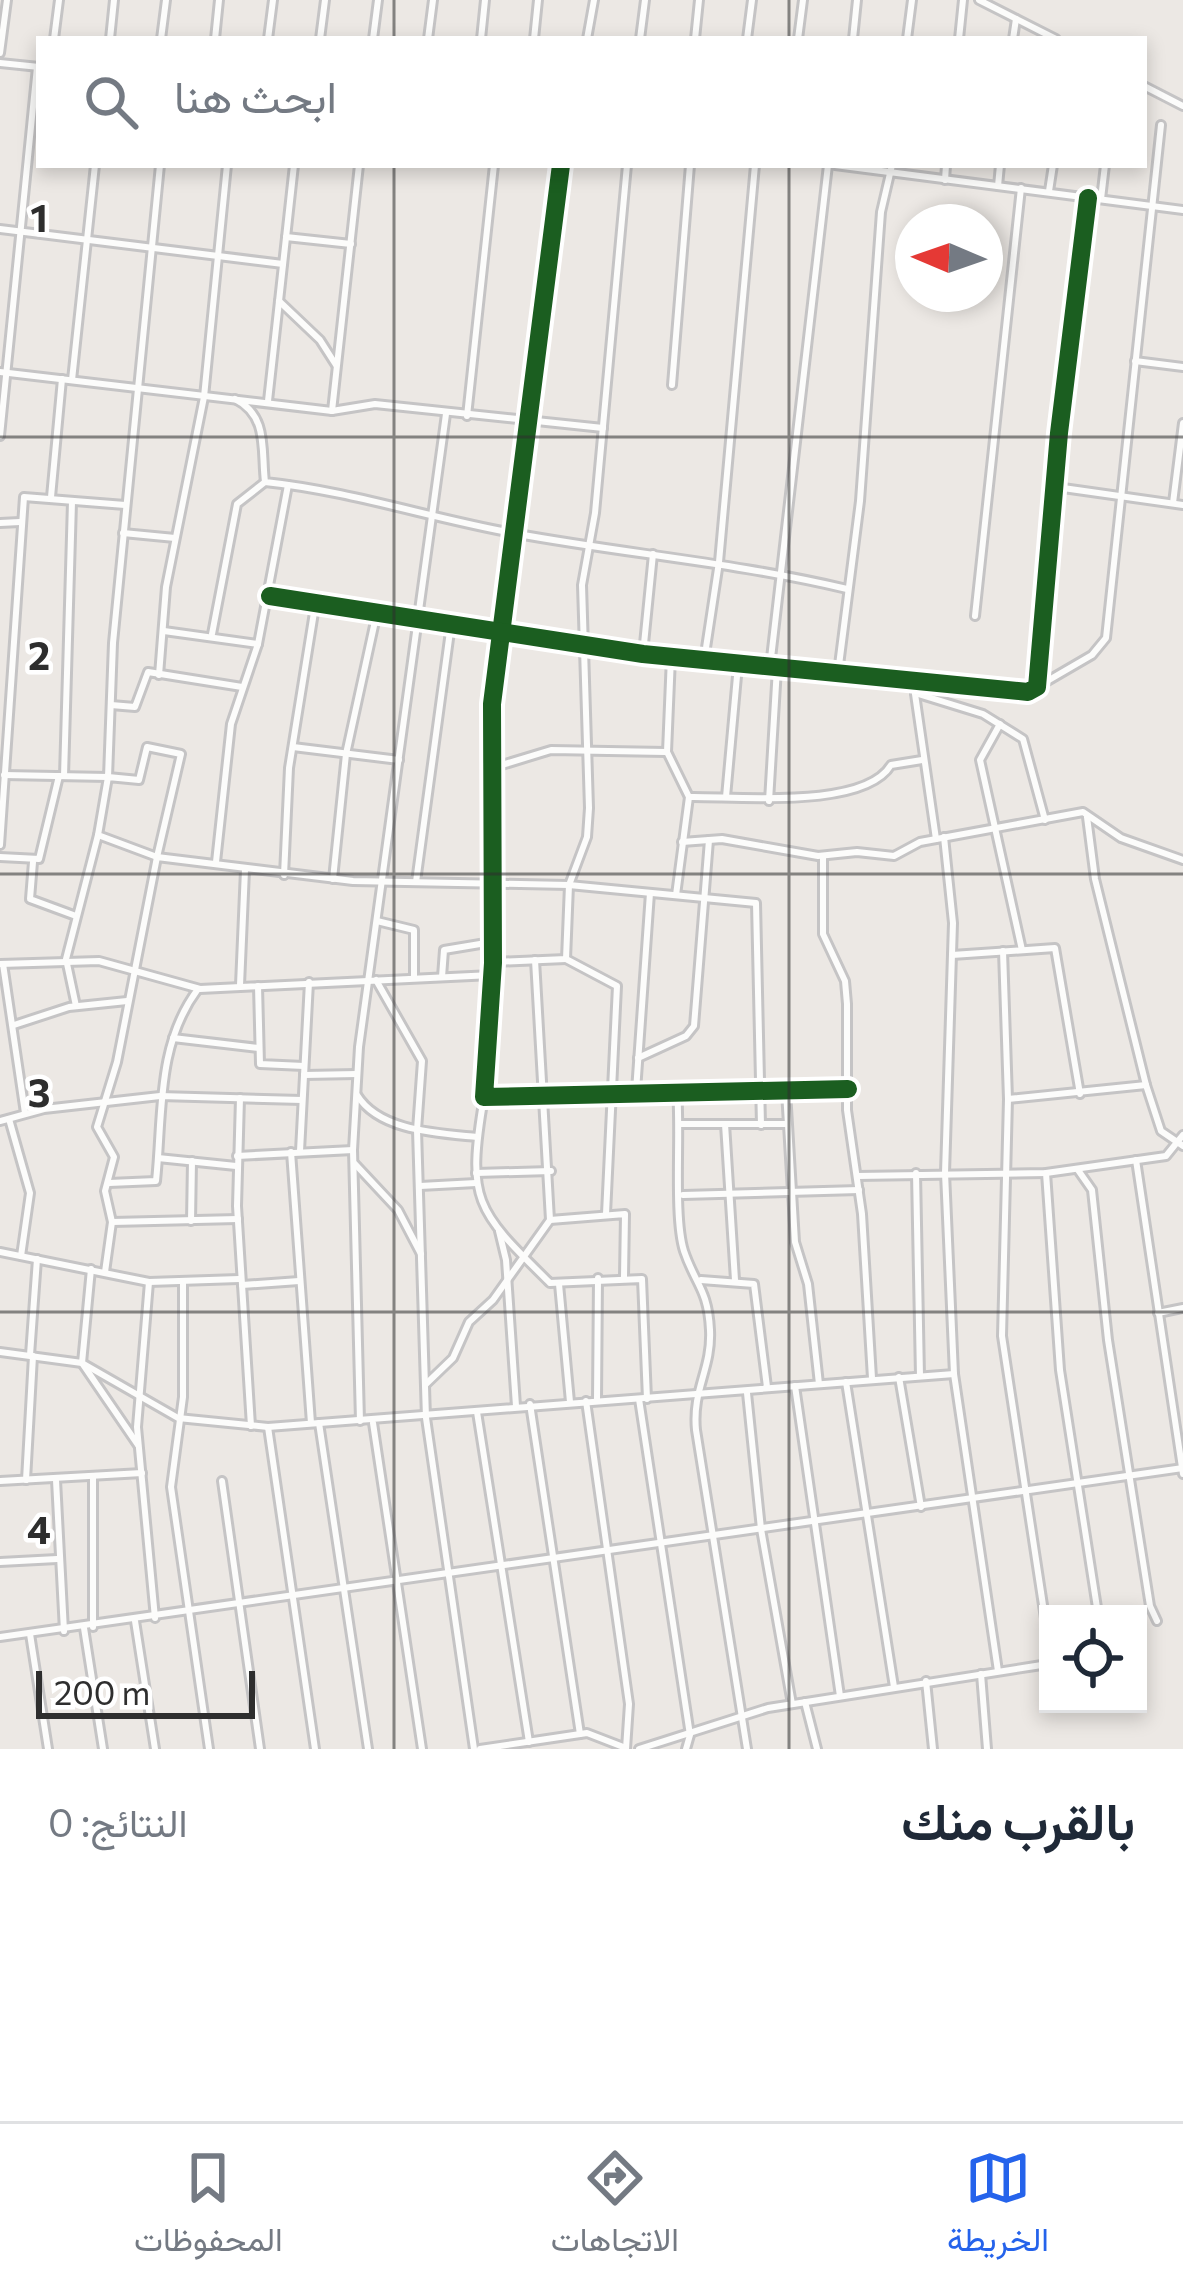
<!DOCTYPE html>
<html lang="ar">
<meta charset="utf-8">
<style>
:root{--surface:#fff;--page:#f2f2f3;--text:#1f2937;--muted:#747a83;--line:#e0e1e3;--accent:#2563eb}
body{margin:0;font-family:Commissioner,Vazirmatn,sans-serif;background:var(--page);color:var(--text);direction:rtl}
.controls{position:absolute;right:36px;bottom:36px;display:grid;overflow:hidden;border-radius:0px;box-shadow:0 6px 18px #0003}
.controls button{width:108px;height:108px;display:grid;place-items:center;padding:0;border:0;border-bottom:3px solid var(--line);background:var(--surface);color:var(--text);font:60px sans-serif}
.compass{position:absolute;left:895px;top:204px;width:108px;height:108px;border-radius:50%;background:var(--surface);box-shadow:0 6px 18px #0003;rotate:272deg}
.scale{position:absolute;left:36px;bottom:30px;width:219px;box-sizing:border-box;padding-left:12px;border:6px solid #2e2e2e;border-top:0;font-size:33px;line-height:42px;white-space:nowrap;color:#2e2e2e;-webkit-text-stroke:9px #fff;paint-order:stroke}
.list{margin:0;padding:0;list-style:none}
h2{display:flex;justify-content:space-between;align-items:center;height:156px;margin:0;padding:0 48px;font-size:51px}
h2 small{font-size:39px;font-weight:400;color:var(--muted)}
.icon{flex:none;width:66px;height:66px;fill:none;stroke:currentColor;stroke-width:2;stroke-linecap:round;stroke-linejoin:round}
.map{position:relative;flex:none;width:1183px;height:1749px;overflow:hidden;direction:ltr}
.search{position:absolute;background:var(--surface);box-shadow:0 6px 18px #0003;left:36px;right:36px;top:36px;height:132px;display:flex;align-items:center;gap:30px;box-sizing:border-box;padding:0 42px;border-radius:0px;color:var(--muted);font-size:45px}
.sheet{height:372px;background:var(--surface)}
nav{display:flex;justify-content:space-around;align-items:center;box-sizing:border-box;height:168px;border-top:3px solid var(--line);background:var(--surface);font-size:33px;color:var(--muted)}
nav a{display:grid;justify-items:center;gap:6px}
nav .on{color:var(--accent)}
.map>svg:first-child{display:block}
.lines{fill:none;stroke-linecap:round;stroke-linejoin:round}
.street-casing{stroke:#c5c4c5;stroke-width:12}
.street{stroke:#fcfcfb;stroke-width:6}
.cycleway-casing{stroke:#fff;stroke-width:26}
.cycleway{stroke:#1b5e20;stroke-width:18}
.grid{fill:none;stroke:#2e2e2e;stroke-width:3;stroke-opacity:0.55}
.grid-label{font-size:39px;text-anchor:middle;font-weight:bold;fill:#2e2e2e;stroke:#fff;stroke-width:9;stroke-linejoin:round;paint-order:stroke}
</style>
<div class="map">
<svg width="1183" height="1749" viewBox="0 0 1183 1749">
<rect width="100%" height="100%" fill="#ece8e4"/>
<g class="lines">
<defs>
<g id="street">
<path d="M979 0 1056 39"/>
<path d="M54 39 59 0"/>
<path d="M110 39 114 0"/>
<path d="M161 39 166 0"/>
<path d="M215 39 219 0"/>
<path d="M268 39 273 0"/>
<path d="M320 39 325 0"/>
<path d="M373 39 378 0"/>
<path d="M428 39 433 0"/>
<path d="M481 39 485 0"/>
<path d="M534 39 538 0"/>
<path d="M587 39 594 0"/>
<path d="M640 39 645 0"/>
<path d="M695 39 699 0"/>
<path d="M747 39 752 0"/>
<path d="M798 39 803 0"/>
<path d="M853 39 857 0"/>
<path d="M907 39 912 0"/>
<path d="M959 39 963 0"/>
<path d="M1013 39 1016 19"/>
<path d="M0 53 7 0"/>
<path d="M0 63 39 67"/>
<path d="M1144 86 1183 106"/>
<path d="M561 165 492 704 493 963 484 1097 848 1089"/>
<path d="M835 165 1183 210"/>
<path d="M945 180 946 165"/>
<path d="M998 186 1000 165"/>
<path d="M1049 191 1053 165"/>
<path d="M1101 199 1105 165"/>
<path d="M0 229 283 264"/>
<path d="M286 237 351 244"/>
<path d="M279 301 320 340 336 365"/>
<path d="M1135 361 1183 367"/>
<path d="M0 372 332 411 375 404 603 428"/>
<path d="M72 380 95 165"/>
<path d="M672 385 690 165"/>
<path d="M235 399C269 416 261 450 265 482 351 491 433 519 518 534 628 554 738 563 847 589"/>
<path d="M268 401 294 165"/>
<path d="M332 411 359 165"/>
<path d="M467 416 494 165"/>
<path d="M0 436 37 67"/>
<path d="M1056 487 1183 505"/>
<path d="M51 497 62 379"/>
<path d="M1173 503 1183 423"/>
<path d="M0 523 20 522"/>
<path d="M123 533 175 538"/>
<path d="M270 596 643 654 1028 692 1037 687 1059 433 1088 198"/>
<path d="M975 616 1021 188"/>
<path d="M164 631 258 644"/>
<path d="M212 634 237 504 265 482"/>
<path d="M643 654 653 554"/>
<path d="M671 657 667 752 689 797 676 895"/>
<path d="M704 661 719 562 755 165"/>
<path d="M770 667 828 165"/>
<path d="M838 673 860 501 881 212 892 165"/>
<path d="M159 675 166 587 204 397 227 165"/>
<path d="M1037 687 1092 655 1106 638 1161 125"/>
<path d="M915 693 983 714 1023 739 1045 820"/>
<path d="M915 694 936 839"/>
<path d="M111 705 135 707 148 672 242 687"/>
<path d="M1000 724 980 760 1022 950"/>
<path d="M147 747 181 754 157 857 98 835 108 777 139 780Z"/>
<path d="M293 747 399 760"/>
<path d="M492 768 551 750 666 752"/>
<path d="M4 775 108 777 113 643 160 165"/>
<path d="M64 776 72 502"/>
<path d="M689 797C735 796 864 810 891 765L922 760"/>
<path d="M726 797 738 665"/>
<path d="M769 801 777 668"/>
<path d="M1087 817 1095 879 1146 1085 1161 1131 1183 1146"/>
<path d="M944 837 953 923 945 1173 954 1374 998 1671"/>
<path d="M682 842 722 839 818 856 857 852 894 856 920 842 1083 812 1121 838 1183 860"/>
<path d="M0 845 24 497 125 505"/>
<path d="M823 856V934L845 981 847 1004V1110L862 1214 872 1378"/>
<path d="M0 857 39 859 59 776"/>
<path d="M33 862 30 899 76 916"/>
<path d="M216 862 231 724 258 644 288 485"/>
<path d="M284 875 289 768 316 600"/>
<path d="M333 879 346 754 377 612"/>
<path d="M416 882 451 624"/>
<path d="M377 921 414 930V977"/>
<path d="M1003 951 1008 1099 1002 1336 1048 1638"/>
<path d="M952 955 1055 948 1080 1094"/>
<path d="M566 959 617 986 606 1214"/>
<path d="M495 962 566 959 569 885 587 837 589 808 582 585 595 513 627 165"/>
<path d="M0 964 99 961 200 989 492 975"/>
<path d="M3 964 25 1113"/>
<path d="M442 977 444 950 492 942"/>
<path d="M376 980 422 1061 417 1130 426 1418 474 1749"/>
<path d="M240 985 245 870"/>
<path d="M258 986 260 1064 304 1066"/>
<path d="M76 1006 66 959 98 835"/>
<path d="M14 1025 69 1007 127 1001"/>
<path d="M173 1038 259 1048"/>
<path d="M638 1058 686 1036 694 1026 709 840"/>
<path d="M304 1075 357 1074"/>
<path d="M636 1091 650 893"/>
<path d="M677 1091C681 1132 673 1216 684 1251 695 1284 708 1289 710 1330 712 1369 692 1389 696 1430L747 1749"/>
<path d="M786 1091 795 1242 808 1284 819 1384"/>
<path d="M357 1095C379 1131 437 1133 477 1137"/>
<path d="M484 1097C466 1202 476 1210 550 1283L642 1279 647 1399"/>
<path d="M240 1098 237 1206 251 1426"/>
<path d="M1008 1099 1146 1085"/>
<path d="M9 1119 30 1193 21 1256"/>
<path d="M0 1121 44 1109 160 1096 302 1100"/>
<path d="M680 1124H787"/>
<path d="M725 1124 735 1280"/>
<path d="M300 1151 309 982"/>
<path d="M291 1152 311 1423"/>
<path d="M237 1156 353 1150"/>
<path d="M158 1158 236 1166"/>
<path d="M1136 1160 1183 1474"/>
<path d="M355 1164 398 1210 421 1254"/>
<path d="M1078 1170 1092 1190 1108 1340 1150 1606 1157 1621"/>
<path d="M476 1173 551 1171"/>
<path d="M916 1173 920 1376"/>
<path d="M1046 1173 1060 1370 1098 1614"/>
<path d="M857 1176 1046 1173 1166 1156 1183 1135"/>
<path d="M109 1183 156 1181C163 1115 156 1045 198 989"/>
<path d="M420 1186 476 1183"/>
<path d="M683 1195 859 1190"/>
<path d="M550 1220 625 1214 624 1277"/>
<path d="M191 1221 192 1161"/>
<path d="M112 1222 238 1219"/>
<path d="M499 1231 506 1260 516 1406"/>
<path d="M0 1252 149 1282 239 1279"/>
<path d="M91 1269 82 1363 138 1445"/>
<path d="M105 1272 112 1222 105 1191 114 1157 97 1127 117 1062 157 857 353 881 569 885 756 903 761 1125"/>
<path d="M701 1280 754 1284 767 1387"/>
<path d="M149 1282 137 1427 155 1618"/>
<path d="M183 1283V1397L171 1487 209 1749"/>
<path d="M559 1284 570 1402"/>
<path d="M242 1285 299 1281"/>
<path d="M1158 1313 1183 1308"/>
<path d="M0 1352 82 1363 178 1418 268 1427 954 1374"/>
<path d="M30 1355 37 1259"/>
<path d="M899 1377 921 1507"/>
<path d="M846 1382 894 1687"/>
<path d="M426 1384 453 1358 469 1322 493 1300 550 1220 535 960"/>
<path d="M795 1386 840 1696"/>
<path d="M747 1393 761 1529 792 1704"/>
<path d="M639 1399 690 1735 686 1749"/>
<path d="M597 1400 598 1278"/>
<path d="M586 1401 629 1704 626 1749"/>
<path d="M530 1404 580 1734"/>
<path d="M477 1412 529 1742"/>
<path d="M360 1421 353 1150 359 1047 446 414"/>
<path d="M319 1423 368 1749"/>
<path d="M373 1423 422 1749"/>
<path d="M268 1427 315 1749"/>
<path d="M26 1480 33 1356"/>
<path d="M56 1480 64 1631"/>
<path d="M0 1481 142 1473"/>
<path d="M222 1481 260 1749"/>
<path d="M0 1562 57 1559"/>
<path d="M135 1621 155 1749"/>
<path d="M93 1627V1476"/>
<path d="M84 1628 103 1749"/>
<path d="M30 1634 48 1749"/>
<path d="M0 1637 1183 1468"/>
<path d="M981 1674 987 1749"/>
<path d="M926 1681 933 1749"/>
<path d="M805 1702 817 1749"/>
<path d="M480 1749 587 1733 626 1748"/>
<path d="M639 1749 768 1708 1048 1664"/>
</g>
</defs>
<use href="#street" class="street-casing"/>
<use href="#street" class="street"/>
<defs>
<g id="cycleway">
<path d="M561 165 492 704 493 963 484 1097 848 1089"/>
<path d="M270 596 643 654 1028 692 1037 687 1059 433 1088 198"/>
</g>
</defs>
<use href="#cycleway" class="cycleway-casing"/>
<use href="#cycleway" class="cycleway"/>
</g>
<path class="grid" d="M394 0V39M789 0V39M394 165V1749M789 165V1749M0 437H1183M0 874H1183M0 1312H1183"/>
<g class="grid-label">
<text x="39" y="232">1</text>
<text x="39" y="670">2</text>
<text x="39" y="1107">3</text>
<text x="39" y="1544">4</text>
</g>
</svg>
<div class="controls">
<button><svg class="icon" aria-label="locate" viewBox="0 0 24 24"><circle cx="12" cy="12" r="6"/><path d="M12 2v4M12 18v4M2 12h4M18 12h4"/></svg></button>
</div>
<svg class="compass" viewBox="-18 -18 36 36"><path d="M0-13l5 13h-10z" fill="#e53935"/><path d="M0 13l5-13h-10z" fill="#747a83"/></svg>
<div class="scale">200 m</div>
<div class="search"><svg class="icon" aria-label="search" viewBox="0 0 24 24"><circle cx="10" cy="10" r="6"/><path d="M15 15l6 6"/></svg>ابحث هنا</div>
</div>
<section class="sheet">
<h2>بالقرب منك<small>النتائج: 0</small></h2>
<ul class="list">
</ul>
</section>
<nav>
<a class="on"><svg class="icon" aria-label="map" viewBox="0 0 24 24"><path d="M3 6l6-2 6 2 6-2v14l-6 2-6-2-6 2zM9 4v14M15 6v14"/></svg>الخريطة</a>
<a><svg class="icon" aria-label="directions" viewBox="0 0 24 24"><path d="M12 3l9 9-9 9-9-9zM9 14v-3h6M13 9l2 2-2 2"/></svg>الاتجاهات</a>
<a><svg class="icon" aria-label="saved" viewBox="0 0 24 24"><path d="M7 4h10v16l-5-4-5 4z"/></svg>المحفوظات</a>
</nav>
